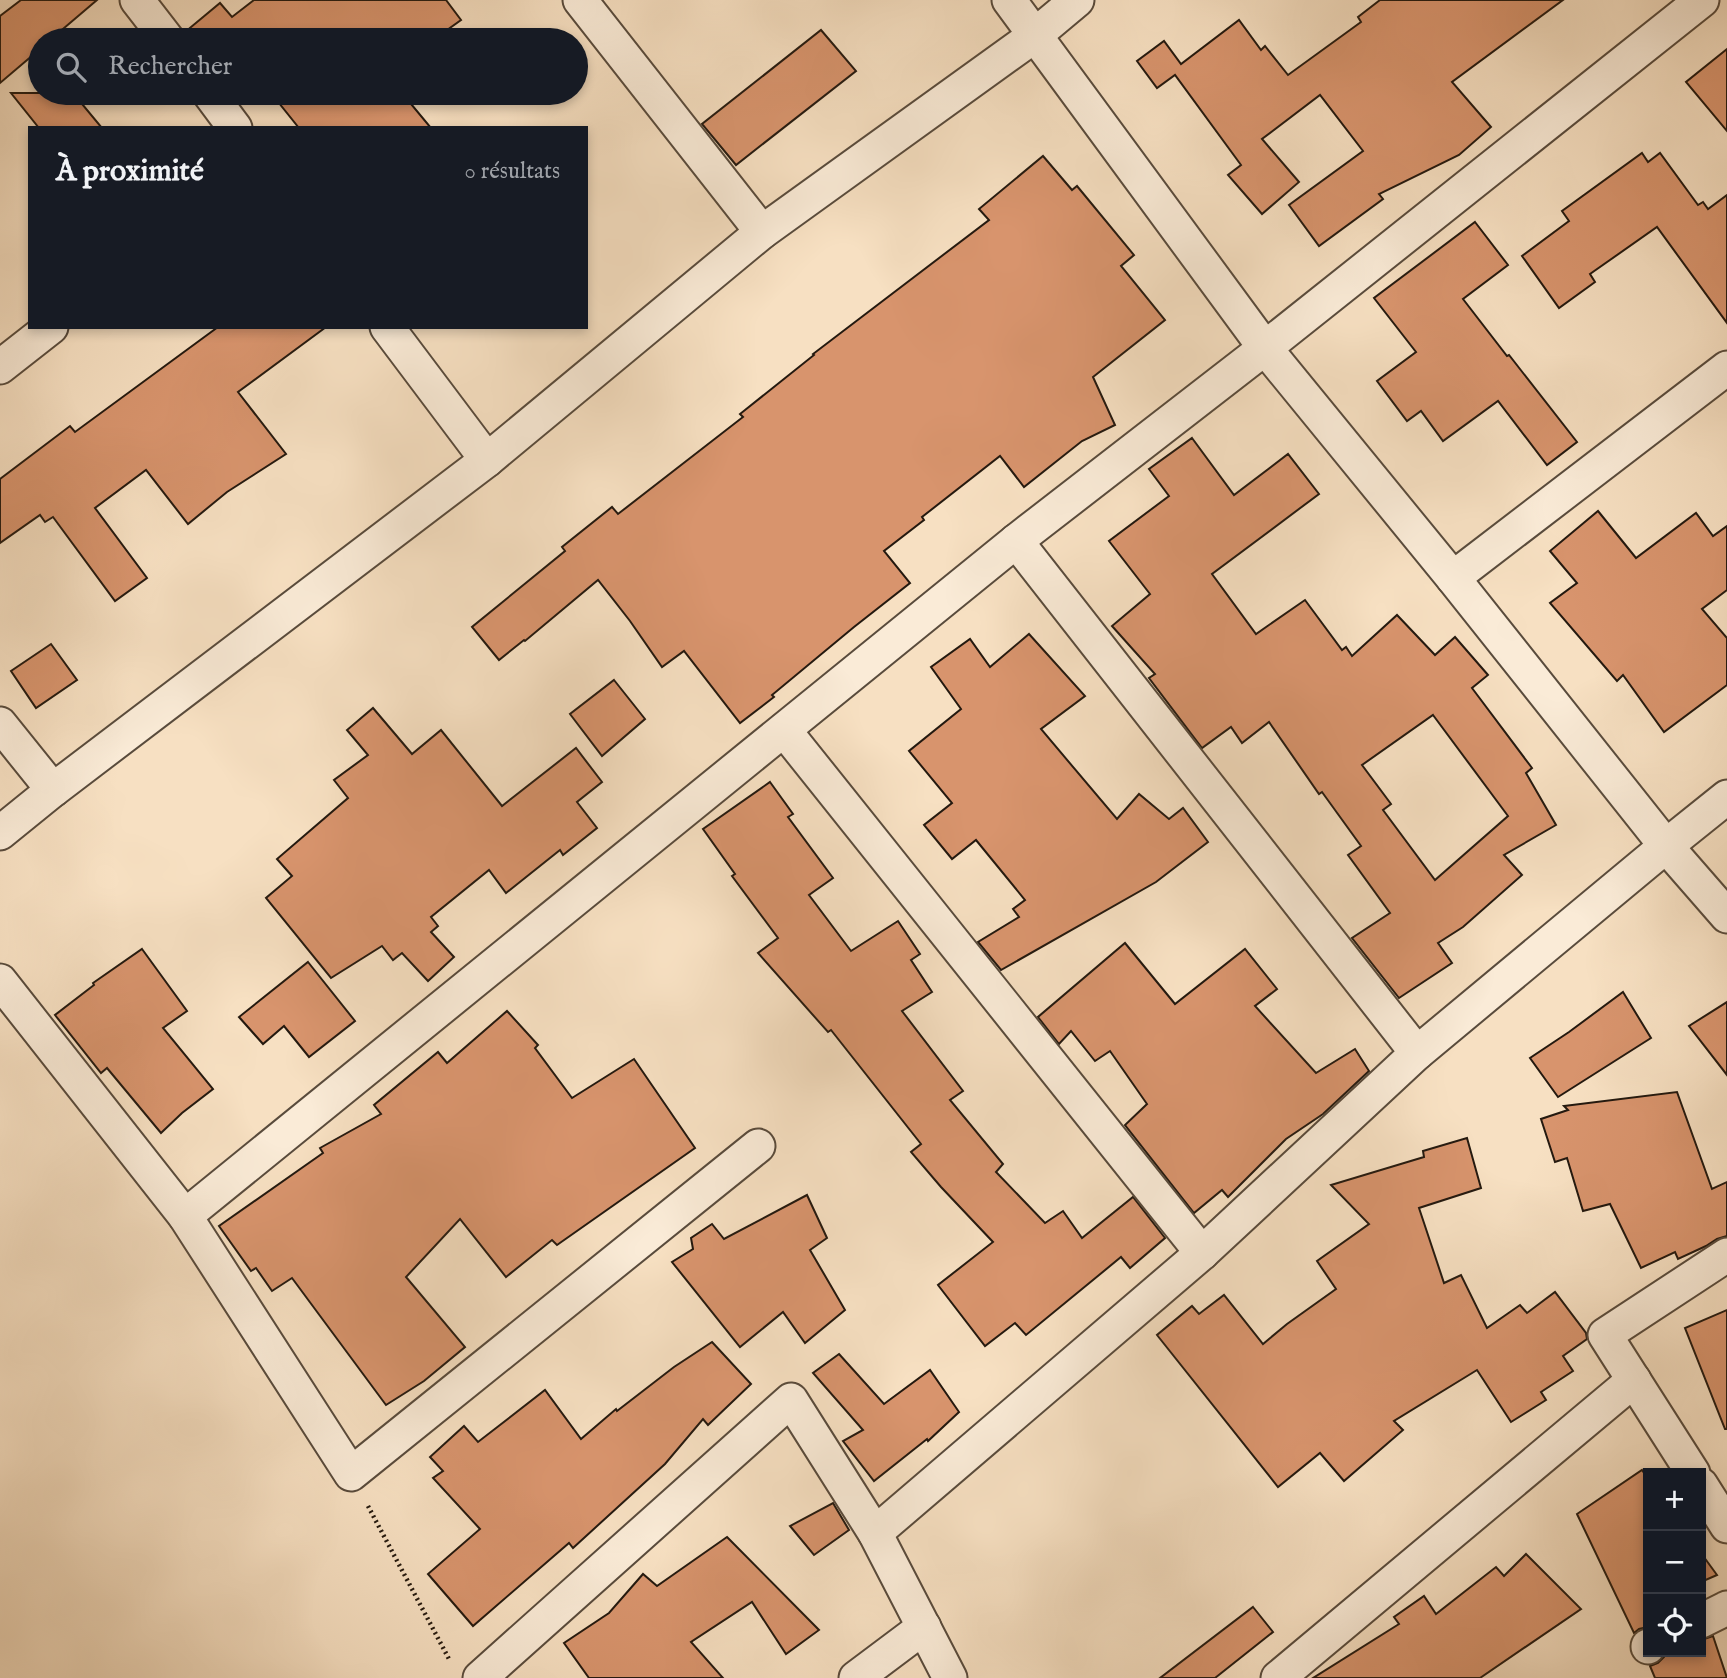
<!DOCTYPE html>
<html lang="fr">
<meta charset="utf-8">
<style>
:root{--surface:#171b24;--page:#242831;--text:#f1f3f6;--muted:#9ea1a6;--line:#363941}
body{margin:0;font-family:"IM FELL English",serif;background:var(--page);color:var(--text)}
.controls{position:absolute;right:21px;bottom:21px;display:grid;overflow:hidden;border-radius:0px;box-shadow:0 4px 10px #0003}
.controls button{width:63px;height:63px;display:grid;place-items:center;padding:0;border:0;border-bottom:2px solid var(--line);background:var(--surface);color:var(--text);font:35px sans-serif}
.list{margin:0;padding:0;list-style:none}
h2{display:flex;justify-content:space-between;align-items:center;height:91px;margin:0;padding:0 28px;font-size:30px}
h2 small{font-size:23px;font-weight:400;color:var(--muted)}
.icon{flex:none;width:38px;height:38px;fill:none;stroke:currentColor;stroke-width:2;stroke-linecap:round;stroke-linejoin:round}
.map{position:relative;flex:none;width:1727px;height:1678px;overflow:hidden}
.search{position:absolute;background:var(--surface);box-shadow:0 4px 10px #0003;left:28px;top:28px;width:560px;height:77px;display:flex;align-items:center;gap:18px;box-sizing:border-box;padding:0 24px;border-radius:38px;color:var(--muted);font-size:26px}
.panel{position:absolute;background:var(--surface);box-shadow:0 4px 10px #0003;left:28px;top:126px;width:560px;height:203px;border-radius:0px}
.map>svg:first-child{display:block}
.building{fill:#d8946d;stroke:#24190f;stroke-width:2;fill-rule:evenodd}
.lines{fill:none;stroke-linecap:round;stroke-linejoin:round}
.street-casing{stroke:#594b3c;stroke-width:37}
.path{stroke:#24190f;stroke-width:4.5;stroke-dasharray:2 3.5;stroke-linecap:butt}
.street{stroke:#faebd7;stroke-width:33}
</style>
<div class="map">
<svg width="1727" height="1678" viewBox="0 0 1727 1678">
<rect width="100%" height="100%" fill="#f7e0c2"/>
<filter id="stains"><feTurbulence type="fractalNoise" baseFrequency=".00286" numOctaves="4"/><feColorMatrix values="0 0 0 0 .2 0 0 0 0 .09 0 0 0 0 .02 0 0 0 .5 -.17"/></filter>
<radialGradient id="worn" r=".72"><stop offset=".6" stop-color="#630" stop-opacity="0"/><stop offset="1" stop-color="#630" stop-opacity=".3"/></radialGradient>
<g class="building">
<path d="M21 0H97L50 40H40V49L0 83V16Z"/>
<path d="M254 0H446L461 20 433 40H187L185 32 220 3 232 17Z"/>
<path d="M1380 0H1563L1452 82 1491 127 1459 155 1379 194 1383 199 1319 246 1289 205 1363 151 1320 95 1262 139 1299 182 1262 214 1228 175 1241 165 1175 75 1157 88 1137 61 1164 41 1181 64 1239 20 1261 50 1265 46 1288 75 1361 22 1358 17Z"/>
<path d="M821 30 856 71 736 165 702 124Z"/>
<path d="M1727 49V131L1686 82Z"/>
<path d="M11 93H73L102 128H39Z"/>
<path d="M271 93H402L431 128H299Z"/>
<path d="M1642 153 1648 162 1660 153 1698 205 1703 202 1708 209 1727 195V323L1657 227 1590 274 1595 282 1559 308 1522 256 1569 221 1562 211Z"/>
<path d="M1043 156 1072 190 1077 186 1134 255 1121 266 1165 320 1093 377 1115 425 1082 441 1024 487 1000 456 922 517 924 520 884 551 910 583 854 627 772 695 774 697 740 723 684 651 662 667 630 621 598 580 525 641 524 640 499 660 472 627 565 551 562 547 612 507 618 514 743 417 740 414 814 355 813 354 989 220 979 209Z"/>
<path d="M1475 222 1508 265 1463 299 1507 356 1509 355 1577 442 1547 465 1498 401 1443 441 1421 411 1407 421 1377 381 1416 352 1374 298Z"/>
<path d="M218 327H326L238 392 286 454 227 492 188 524 146 470 95 508 147 578 115 601 53 517 45 522 40 515 0 543V479L70 426 75 432Z"/>
<path d="M1192 438 1234 495 1288 454 1319 494 1212 574 1256 634 1305 600 1342 650 1346 647 1352 656 1397 615 1435 655 1455 637 1488 675 1472 688 1532 768 1526 773 1556 825 1504 855 1522 875 1463 927 1438 943 1452 963 1399 998 1352 938 1390 913 1348 855 1361 846 1322 792 1319 794 1269 722 1242 743 1231 727 1202 748 1149 678 1155 674 1112 626 1150 594 1109 541 1169 496 1149 469ZM1433 715 1508 816 1435 880 1383 810 1391 804 1362 765Z"/>
<path d="M1598 511 1636 558 1696 513 1713 536 1727 526V590L1702 609 1727 638V685L1664 732 1623 675 1617 681 1550 603 1577 583 1550 551Z"/>
<path d="M1029 634 1085 696 1041 729 1117 819 1139 794 1169 819 1183 808 1208 842 1156 882 1001 970 978 942 1019 917 1013 909 1025 900 976 840 952 859 924 825 952 803 909 751 961 709 931 667 970 639 990 667Z"/>
<path d="M51 644 77 680 36 708 11 671Z"/>
<path d="M614 680 645 719 602 756 570 714Z"/>
<path d="M373 708 412 754 441 730 502 806 576 748 602 782 577 802 597 828 563 855 560 850 506 893 489 870 431 917 438 926 431 932 454 957 428 981 402 953 393 960 382 946 331 978 266 898 292 876 277 859 348 798 334 780 368 755 347 730Z"/>
<path d="M770 782 793 814 788 817 833 878 809 895 851 951 898 921 920 954 911 960 932 992 902 1011 963 1091 950 1100 1003 1164 996 1172 1045 1223 1063 1211 1082 1238 1133 1197 1165 1238 1130 1268 1121 1257 1026 1335 1015 1323 985 1346 938 1285 993 1242 941 1187 911 1152 921 1144 831 1030 828 1032 758 953 778 938 732 876 735 874 703 829Z"/>
<path d="M1125 943 1175 1004 1245 949 1277 989 1255 1006 1316 1073 1355 1049 1369 1071 1323 1114 1286 1139 1228 1197 1222 1190 1194 1213 1125 1125 1147 1104 1110 1051 1095 1061 1071 1031 1059 1044 1038 1017Z"/>
<path d="M142 949 187 1011 163 1028 213 1089 182 1113 161 1133 107 1068 101 1073 55 1015 94 985 93 983Z"/>
<path d="M308 962 355 1021 309 1057 284 1026 263 1044 239 1017Z"/>
<path d="M1623 992 1651 1038 1558 1097 1530 1058 1569 1032Z"/>
<path d="M1727 1002V1075L1689 1026Z"/>
<path d="M507 1011 538 1045 535 1048 572 1098 634 1059 695 1148 557 1245 552 1240 506 1277 460 1219 406 1277 465 1347 424 1381 386 1405 292 1278 272 1291 256 1268 251 1271 219 1226 323 1153 320 1148 381 1114 374 1105 438 1052 447 1063Z"/>
<path d="M1677 1092 1712 1189 1727 1182V1236L1717 1239 1706 1246 1678 1259 1675 1252 1641 1268 1610 1204 1583 1211 1567 1158 1555 1162 1541 1119 1568 1110 1564 1106Z"/>
<path d="M1467 1138 1481 1188 1419 1208 1444 1283 1461 1275 1487 1328 1520 1305 1527 1313 1555 1292 1586 1333 1587 1339 1563 1356 1573 1371 1541 1392 1546 1400 1511 1422 1477 1370 1394 1421 1403 1430 1344 1481 1320 1453 1278 1487 1157 1335 1192 1306 1199 1314 1224 1295 1263 1344 1287 1324 1336 1289 1317 1261 1369 1224 1331 1185 1424 1157 1423 1151Z"/>
<path d="M807 1195 827 1238 810 1250 845 1310 805 1343 783 1312 740 1347 672 1262 693 1249 691 1238 712 1224 724 1239Z"/>
<path d="M1727 1310V1429H1725L1685 1328Z"/>
<path d="M712 1342 751 1384 708 1425 703 1419 665 1464 573 1548 569 1543 473 1626 428 1574 480 1529 433 1478 443 1471 430 1457 464 1426 478 1442 545 1390 581 1439 616 1409 617 1411 674 1367Z"/>
<path d="M839 1354 884 1404 930 1370 959 1412 928 1441 927 1439 874 1481 843 1441 863 1430 813 1373Z"/>
<path d="M1642 1470 1648 1479V1627L1639 1629 1634 1633 1577 1514Z"/>
<path d="M833 1503 849 1530 814 1555 790 1526Z"/>
<path d="M727 1537 819 1630 786 1654 752 1602 691 1642 723 1678H589L564 1643 609 1613 643 1574 657 1586Z"/>
<path d="M1701 1553 1717 1575 1701 1582Z"/>
<path d="M1526 1554 1581 1609 1480 1678H1313L1399 1624 1394 1617 1424 1596 1436 1614 1496 1567 1504 1576Z"/>
<path d="M1253 1607 1273 1632 1215 1678H1160Z"/>
<path d="M1713 1636 1727 1678H1655L1650 1666 1658 1663 1664 1657 1666 1652H1701V1640Z"/>
</g>
<g class="lines">
<defs>
<g id="street">
<path d="M137 0 168 40"/>
<path d="M580 0 762 232"/>
<path d="M1009 0 1265 348 1453 578 1666 846 1727 916"/>
<path d="M209 93 235 128"/>
<path d="M387 327 487 460"/>
<path d="M0 367 51 327"/>
<path d="M1016 541 1417 1053"/>
<path d="M1453 578 1727 368"/>
<path d="M0 724 53 790"/>
<path d="M784 730 1202 1253"/>
<path d="M0 833 53 790 487 460 762 232 1034 36 1077 0"/>
<path d="M0 981 185 1216 351 1474 758 1146"/>
<path d="M185 1216 1016 541 1265 348 1702 0"/>
<path d="M1693 1473 1605 1335 1727 1255"/>
<path d="M1701 1485 1727 1526"/>
<path d="M875 1533 1202 1253 1417 1053 1666 846 1727 797"/>
<path d="M1701 1621 1727 1608"/>
<path d="M1648 1647V1646"/>
<path d="M480 1678 791 1400 875 1533 950 1678"/>
<path d="M856 1678 924 1627"/>
<path d="M1278 1678 1634 1380"/>
</g>
</defs>
<use href="#street" class="street-casing"/>
<path class="path" d="M368 1506 449 1659"/>
<use href="#street" class="street"/>
</g>
<rect width="100%" height="100%" filter="url(#stains)"/>
<rect width="100%" height="100%" fill="url(#worn)"/>
</svg>
<div class="controls">
<button>+</button>
<button>−</button>
<button><svg class="icon" aria-label="locate" viewBox="0 0 24 24"><circle cx="12" cy="12" r="6"/><path d="M12 2v4M12 18v4M2 12h4M18 12h4"/></svg></button>
</div>
<div class="search"><svg class="icon" aria-label="search" viewBox="0 0 24 24"><circle cx="10" cy="10" r="6"/><path d="M15 15l6 6"/></svg>Rechercher</div>
<section class="panel">
<h2>À proximité<small>0 résultats</small></h2>
<ul class="list">
</ul>
</section>
</div>
